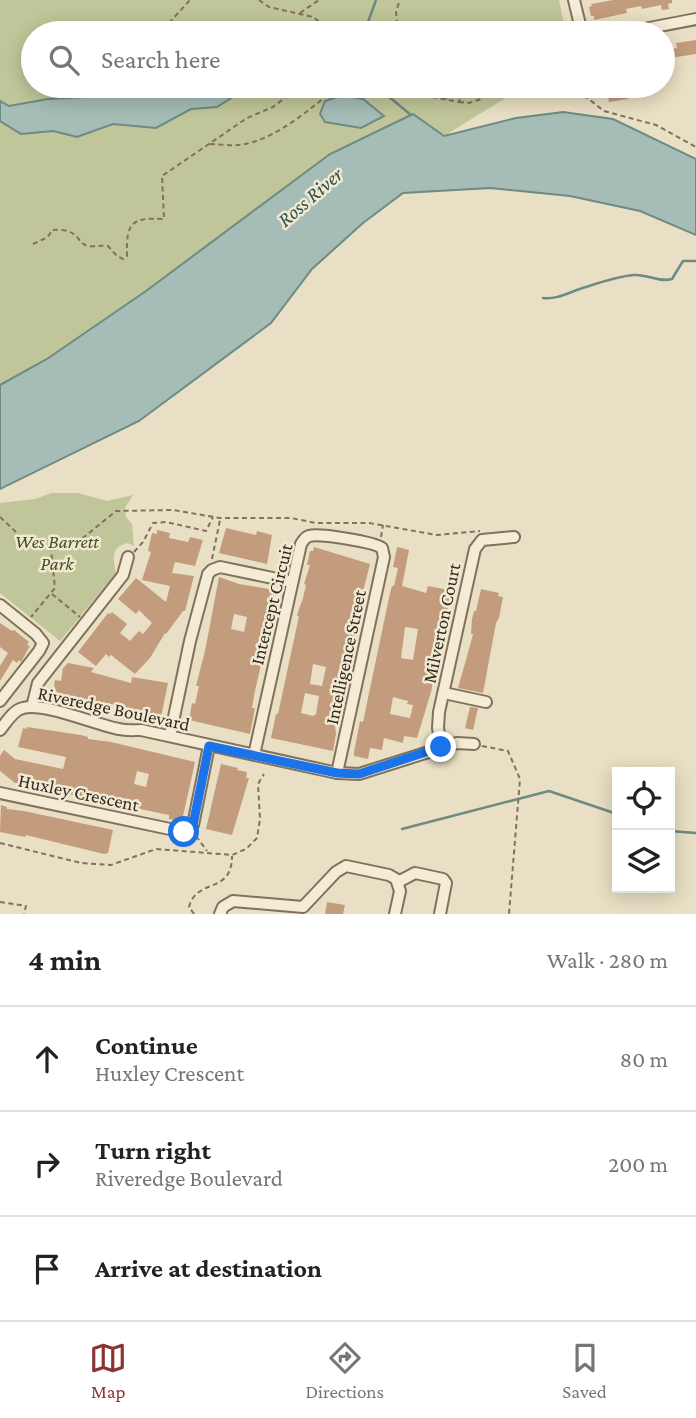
<!DOCTYPE html>
<meta charset="utf-8">
<style>
:root{--surface:#fff;--page:#f6f6f6;--text:#222;--muted:#767676;--line:#e0e0e0;--accent:#8a3332}
body{margin:0;font-family:"Crimson Pro",serif;background:var(--page);color:var(--text)}
.controls{position:absolute;right:21px;bottom:21px;display:grid;overflow:hidden;border-radius:0px;box-shadow:0 4px 18px #0003}
.controls button{width:63px;height:63px;display:grid;place-items:center;padding:0;border:0;border-bottom:2px solid var(--line);background:var(--surface);color:var(--text);font:35px sans-serif}
.stop{position:absolute;width:21px;height:21px;margin:-16px;border:5px solid #1a73e8;border-radius:50%;background:#fff}
.stop.end{background:#1a73e8;border-color:#fff;box-shadow:0 2px 7px #0008}
.list{margin:0;padding:0;list-style:none}
h2{display:flex;justify-content:space-between;align-items:center;height:91px;margin:0;padding:0 28px;font-size:30px}
h2 small{font-size:23px;font-weight:400;color:var(--muted)}
.list li{display:grid;grid-template-columns:46px 1fr auto;gap:21px;align-items:center;box-sizing:border-box;height:105px;padding:0 28px;border-top:2px solid var(--line)}
.list b{display:block;font-size:26px;white-space:nowrap}
.list p{margin:0;font-size:23px;white-space:nowrap;color:var(--muted)}
.list em{font-size:23px;font-style:normal;color:var(--muted)}
.icon{flex:none;width:38px;height:38px;fill:none;stroke:currentColor;stroke-width:2;stroke-linecap:round;stroke-linejoin:round}
.map{position:relative;flex:none;width:696px;height:914px;overflow:hidden}
.search{position:absolute;background:var(--surface);box-shadow:0 4px 18px #0003;left:21px;right:21px;top:21px;height:77px;display:flex;align-items:center;gap:18px;box-sizing:border-box;padding:0 24px;border-radius:38px;color:var(--muted);font-size:26px}
.sheet{height:406px;background:var(--surface)}
nav{display:flex;justify-content:space-around;align-items:center;box-sizing:border-box;height:98px;border-top:2px solid var(--line);background:var(--surface);font-size:19px;color:var(--muted)}
nav a{display:grid;justify-items:center;gap:4px}
nav .on{color:var(--accent)}
.map>svg:first-child{display:block}
.green{fill:#c0c699}
.water{fill:#a5bdb6;stroke:#6d8a83;stroke-width:2}
.lines{fill:none;stroke-linecap:round;stroke-linejoin:round}
.stream{stroke:#6d8a83;stroke-width:2.5}
.building{fill:#c39c7d;fill-rule:evenodd}
.minor-casing{stroke:#82715c;stroke-width:14}
.path{stroke:#82715c;stroke-width:2;stroke-dasharray:5 3.5;stroke-linecap:butt}
.minor{stroke:#f5ecd6;stroke-width:10}
.route{stroke:#1a73e8;stroke-width:9}
.labels{text-anchor:middle;stroke-width:5;stroke-linejoin:round;paint-order:stroke}
.park-label{font-size:19px;font-style:italic;fill:#434d27;stroke:#f1e9d2}
.street-label{font-size:19px;fill:#33291f;stroke:#f1e9d2}
.water-label{font-size:21px;font-style:italic;fill:#2f5150;stroke:#f1e9d2}
</style>
<div class="map">
<svg width="696" height="914" viewBox="0 0 696 914">
<rect width="100%" height="100%" fill="#e9dfc4"/>
<g class="green">
<path d="M0 0H559L566 33H33V86H525L444 136 413 114 330 154 146 291 47 359 0 385Z"/>
<path d="M51 493H78L107 501 133 495 125 508 126 517 132 524 134 546 128 543C110 547 113 559 116 573L60 641 0 593V503L35 499Z"/>
</g>
<g class="water">
<path d="M188 86H250L217 107 191 109 156 128 113 124 77 137 53 131 21 134 0 121V101L9 106 48 99 83 97 115 92 153 95 177 92Z"/>
<path d="M343 95 363 99 384 116 361 128 325 122 320 114 325 101Z"/>
<path d="M563 112 613 119 696 159V235L640 211 570 196 490 188 403 193 363 223 312 269 271 323 139 421 0 489V385L47 359 146 291 330 154 413 114 444 136 516 118Z"/>
</g>
<g class="lines">
<g class="stream">
<path d="M364 33 376 0"/>
<path d="M376 86 411 115"/>
<path d="M543 298C558 300 571 291 586 287 601 282 619 276 634 275 648 274 659 283 672 279L683 261H696"/>
<path d="M402 829 549 791 617 814"/>
<path d="M670 831 696 833"/>
</g>
</g>
<g class="building">
<path d="M613 0H672V3L668 4 669 9 662 10 661 5 642 9 641 6 626 9 627 13 594 20V16H591L589 7 592 6 591 4Z"/>
<path d="M696 40V54L663 59V51L677 48 676 43Z"/>
<path d="M606 86H625L628 99 609 102Z"/>
<path d="M226 528 256 535 257 531 272 535 267 564 219 553Z"/>
<path d="M157 530 170 533 169 538 188 542 190 537 203 540 195 566 175 562 172 573 194 576 185 611H183L166 634 165 633 150 658 135 674 111 655 109 657 106 654 96 666 78 652 108 613 110 614 112 612 127 624 120 633 130 641 139 631 143 634 152 623 139 610 136 614 118 599 136 578 166 602 170 586 142 580 151 552 148 551 152 533 157 534Z"/>
<path d="M314 547 370 564 362 596 361 612 346 673 343 695 346 696 341 701 335 726 336 734 333 751 271 738 276 714H278L299 616H297L299 609 303 598 306 585 304 584 310 565H307L310 551H313ZM313 664 326 667 322 686 310 684ZM305 693 319 696 316 714 313 716 301 713Z"/>
<path d="M397 547 409 550 402 586 426 593 428 586 449 590 448 596 450 597 431 692 417 738 404 736 403 743 384 738 382 750 370 748 368 759 354 756V752L360 721 363 722 390 593 392 586H394L398 568 393 567ZM405 627 418 629 413 660 401 658ZM393 697 408 701 407 704 413 705 410 718 390 714Z"/>
<path d="M219 577 239 584 275 590 266 643 255 691 252 708H255L250 734 189 720 192 703 195 704 199 686H196L205 651ZM234 614 247 617 244 632 231 629Z"/>
<path d="M481 589 499 593 498 596 503 597 499 618 496 623 483 693 458 688 469 649 473 634H471L472 619 474 611H476Z"/>
<path d="M0 623 12 631 14 630 29 642 27 645 30 646 21 662 19 660 17 663 13 660 0 681V666L8 653 0 647Z"/>
<path d="M68 663 94 668 91 672 131 683 132 677 168 683 161 717 147 714 148 712 140 710 57 693 54 685 55 680 61 681 63 668Z"/>
<path d="M470 707 478 708 473 730 465 728Z"/>
<path d="M27 727 81 735 88 737V739L111 742 195 762 182 821 169 819V815L15 783 0 771V756L4 750 15 759 63 769 66 757 18 747 23 728 27 729ZM137 771 149 774 146 787 134 784Z"/>
<path d="M221 764 238 768 237 770 247 772 246 778H249L232 835 206 829Z"/>
<path d="M1 805 7 807V809L24 811 113 830 108 853 104 854 26 835 25 837 0 832Z"/>
<path d="M327 902 345 905 343 914H325Z"/>
</g>
<g class="lines">
<defs>
<g id="minor">
<path d="M574 0 582 33"/>
<path d="M623 33 696 19"/>
<path d="M0 605 36 634 43 643 39 651 0 701"/>
<path d="M444 693 486 702"/>
<path d="M32 707 38 683 123 575 128 557"/>
<path d="M0 730C6 723 13 710 23 708 45 702 96 725 119 729 127 731 134 730 141 730L337 773 359 774 457 743 474 744"/>
<path d="M170 736 190 641 208 574 212 570 220 567 292 582"/>
<path d="M441 747 438 728 439 712 475 549 482 540 514 537"/>
<path d="M254 755 301 544C304 540 304 538 309 536 319 533 374 542 382 548L384 557 337 773"/>
<path d="M0 793 184 832 193 825 209 746"/>
<path d="M398 882 415 873 443 879 446 883 440 914"/>
<path d="M220 914 223 907 233 901 303 907 336 872 346 866 389 875 396 879 400 891 395 914"/>
</g>
</defs>
<use href="#minor" class="minor-casing"/>
<g class="path">
<path d="M259 0 269 7 313 17 334 33"/>
<path d="M300 13 319 0"/>
<path d="M569 22 571 33"/>
<path d="M169 23 190 0"/>
<path d="M398 33 396 11 400 0"/>
<path d="M442 33 448 25"/>
<path d="M400 86C417 96 440 98 459 102L462 95H452L446 99"/>
<path d="M417 86 422 93"/>
<path d="M584 86 586 97 604 111 656 125 696 147"/>
<path d="M459 102 469 103 481 99"/>
<path d="M210 144C219 144 230 146 238 145 274 142 312 107 339 86"/>
<path d="M33 244 48 237 52 230C82 228 76 245 89 246 96 247 101 245 108 246L117 256 123 259 127 256C126 223 131 217 164 219L162 176 247 118 273 107 286 97 292 86"/>
<path d="M0 517 33 548 51 550 55 588 31 617"/>
<path d="M381 537 383 525"/>
<path d="M51 550 66 547 78 542 116 511 173 510 220 518H291L316 523H369L437 535 480 531"/>
<path d="M134 552 143 542 153 523 166 522 206 531 213 517"/>
<path d="M212 559 220 520"/>
<path d="M52 594 80 617"/>
<path d="M482 746 508 751 520 779 509 914"/>
<path d="M196 836 207 851"/>
<path d="M0 843 81 863 111 865 156 849 232 855 246 849 257 838 260 819 258 784 264 774"/>
<path d="M0 902 26 906 24 914"/>
<path d="M194 914 189 907C197 877 232 895 232 856"/>
</g>
<use href="#minor" class="minor"/>
</g>
<g class="lines">
<path class="route" d="M184 832 193 825 209 746 337 773 359 774 441 747"/>
</g>
<g class="labels">
<g class="park-label">
<text x="57" y="548">Wes Barrett<tspan x="57" dy="22">Park</tspan></text>
</g>
<g class="street-label">
<text transform="translate(271 604) rotate(-76)" y="7">Intercept Circuit</text>
<text transform="translate(441 623) rotate(-78)" y="7">Milverton Court</text>
<text transform="translate(345 657) rotate(-78)" y="7">Intelligence Street</text>
<text transform="translate(114 708) rotate(12)" y="7">Riveredge Boulevard</text>
<text transform="translate(79 792) rotate(12)" y="7">Huxley Crescent</text>
</g>
<g class="water-label">
<text transform="translate(310 197) rotate(-41)" y="7">Ross River</text>
</g>
</g>
</svg>
<div class="controls">
<button><svg class="icon" aria-label="locate" viewBox="0 0 24 24"><circle cx="12" cy="12" r="6"/><path d="M12 2v4M12 18v4M2 12h4M18 12h4"/></svg></button>
<button><svg class="icon" aria-label="layers" viewBox="0 0 24 24"><path d="M12 4l9 5-9 5-9-5zM3 14l9 5 9-5"/></svg></button>
</div>
<div class="stop" style="left:184px;top:832px"></div>
<div class="stop end" style="left:441px;top:747px"></div>
<div class="search"><svg class="icon" aria-label="search" viewBox="0 0 24 24"><circle cx="10" cy="10" r="6"/><path d="M15 15l6 6"/></svg>Search here</div>
</div>
<section class="sheet">
<h2>4 min<small>Walk · 280 m</small></h2>
<ul class="list">
<li><svg class="icon" aria-label="ahead" viewBox="0 0 24 24"><path d="M12 20V5M6 11l6-6 6 6"/></svg><div><b>Continue</b><p>Huxley Crescent</p></div><em>80 m</em></li>
<li><svg class="icon" aria-label="right" viewBox="0 0 24 24"><path d="M7 20v-9h11M14 6l5 5-5 5"/></svg><div><b>Turn right</b><p>Riveredge Boulevard</p></div><em>200 m</em></li>
<li><svg class="icon" aria-label="arrive" viewBox="0 0 24 24"><path d="M6 21V4h12l-3 4 3 4H6"/></svg><div><b>Arrive at destination</b></div></li>
</ul>
</section>
<nav>
<a class="on"><svg class="icon" aria-label="map" viewBox="0 0 24 24"><path d="M3 6l6-2 6 2 6-2v14l-6 2-6-2-6 2zM9 4v14M15 6v14"/></svg>Map</a>
<a><svg class="icon" aria-label="directions" viewBox="0 0 24 24"><path d="M12 3l9 9-9 9-9-9zM9 14v-3h6M13 9l2 2-2 2"/></svg>Directions</a>
<a><svg class="icon" aria-label="saved" viewBox="0 0 24 24"><path d="M7 4h10v16l-5-4-5 4z"/></svg>Saved</a>
</nav>
